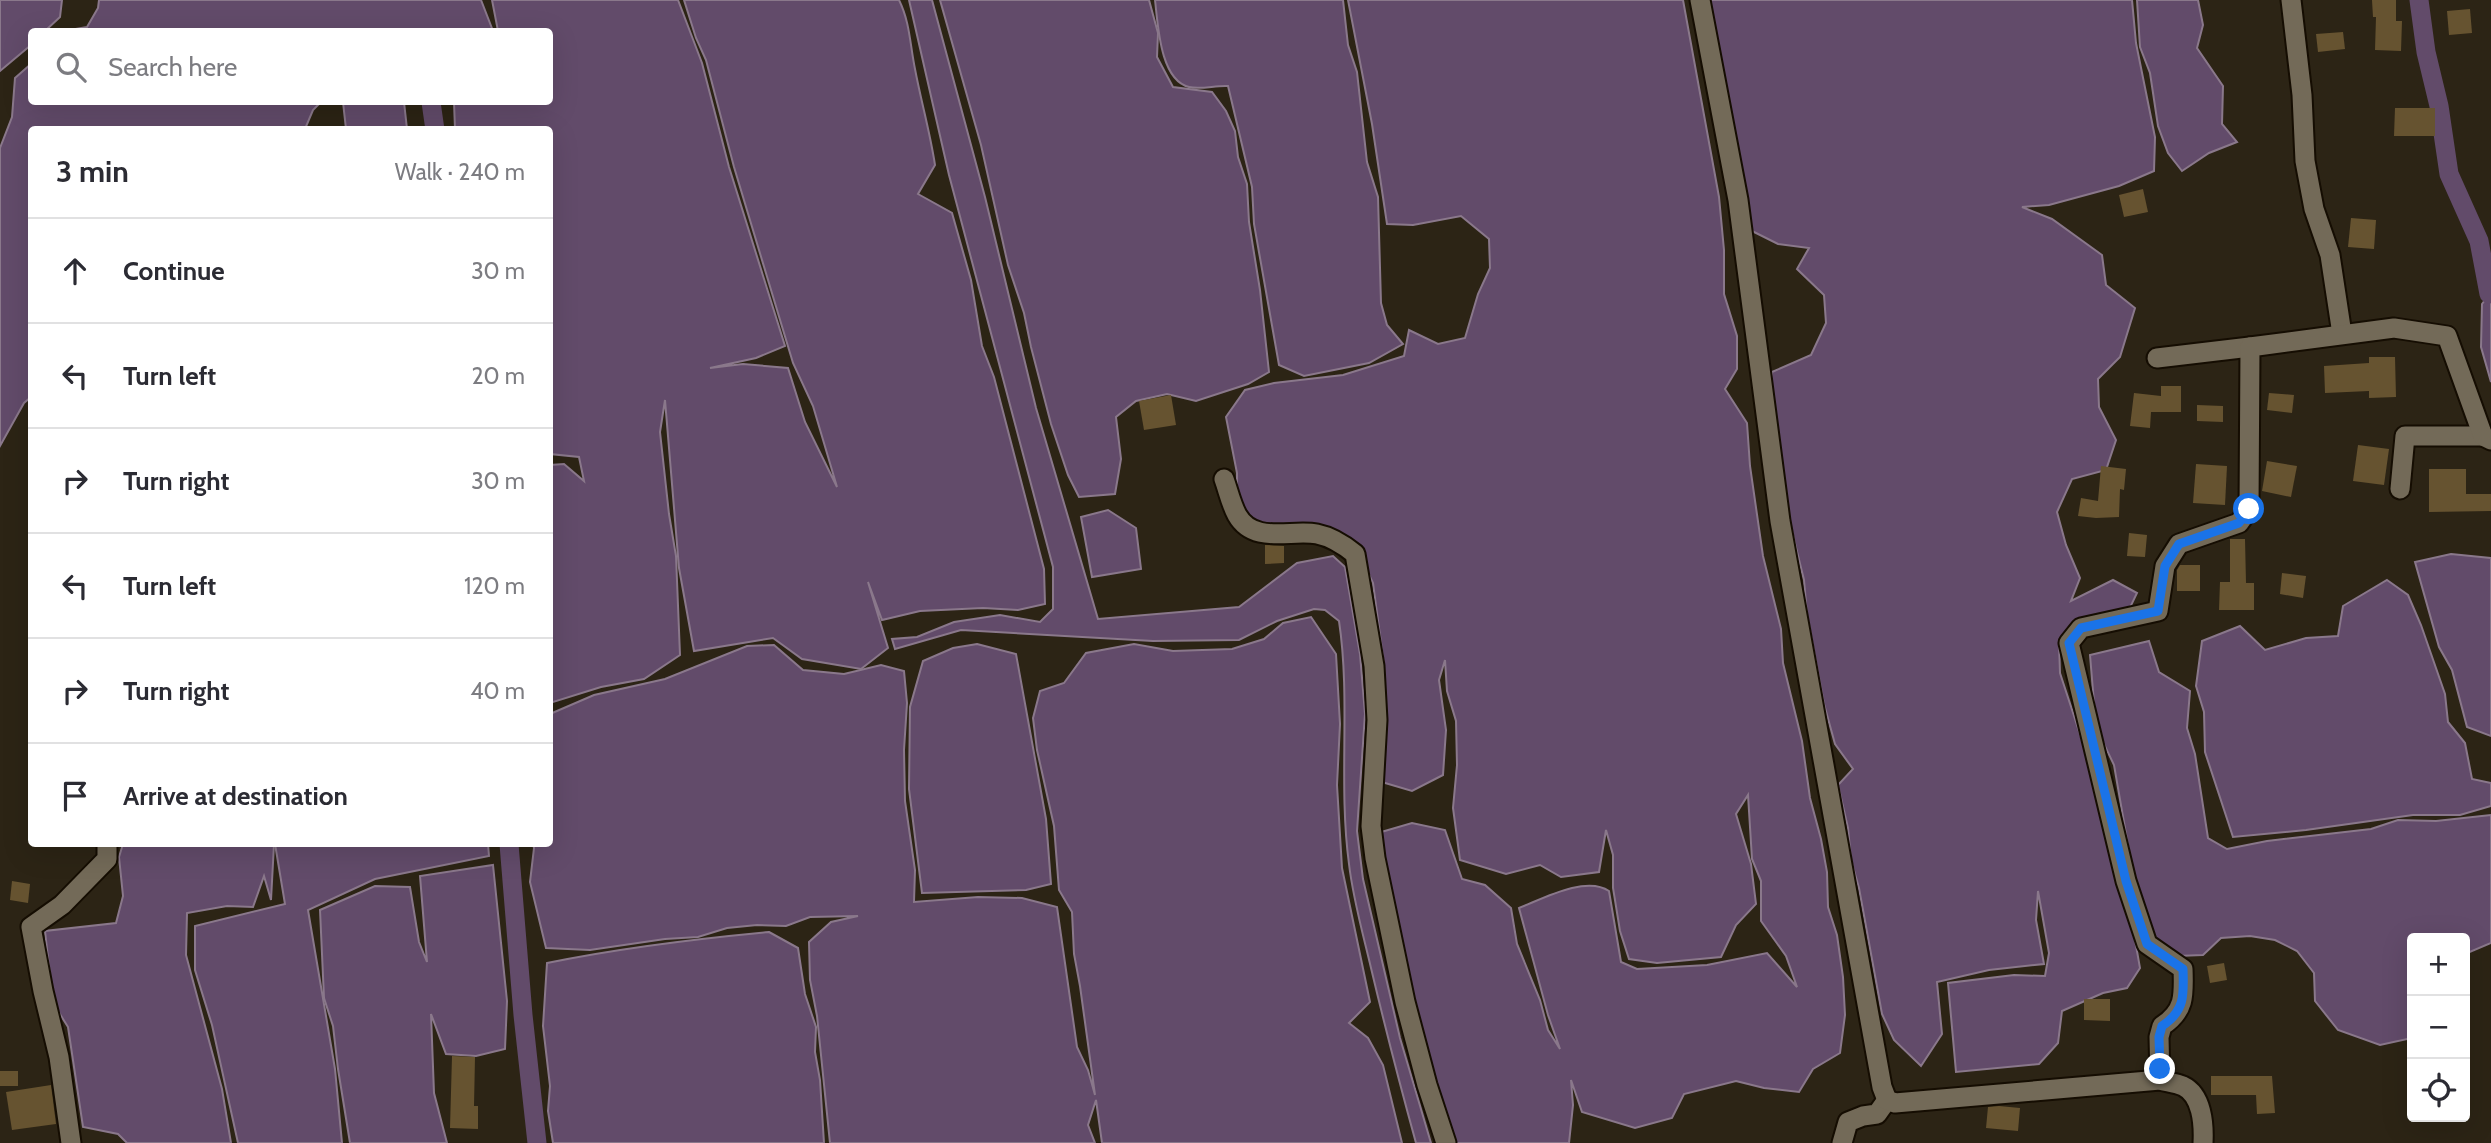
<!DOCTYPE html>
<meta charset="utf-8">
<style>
:root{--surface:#fff;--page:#f2f2f3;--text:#2b2b33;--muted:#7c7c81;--line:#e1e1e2}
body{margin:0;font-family:Cabin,sans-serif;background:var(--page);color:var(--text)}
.controls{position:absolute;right:21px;bottom:21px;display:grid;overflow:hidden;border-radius:7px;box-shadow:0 7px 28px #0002}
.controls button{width:63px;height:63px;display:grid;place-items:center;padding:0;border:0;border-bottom:2px solid var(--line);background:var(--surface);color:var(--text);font:35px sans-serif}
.stop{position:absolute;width:21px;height:21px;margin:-16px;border:5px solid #1a73e8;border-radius:50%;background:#fff}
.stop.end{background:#1a73e8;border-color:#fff;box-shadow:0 2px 7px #0008}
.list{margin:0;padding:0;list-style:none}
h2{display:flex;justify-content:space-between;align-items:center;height:91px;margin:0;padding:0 28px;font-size:30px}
h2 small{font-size:23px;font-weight:400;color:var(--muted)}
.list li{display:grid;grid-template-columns:46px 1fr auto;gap:21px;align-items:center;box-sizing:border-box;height:105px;padding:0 28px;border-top:2px solid var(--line)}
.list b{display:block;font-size:26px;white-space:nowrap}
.list em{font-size:23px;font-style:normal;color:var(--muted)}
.icon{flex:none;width:38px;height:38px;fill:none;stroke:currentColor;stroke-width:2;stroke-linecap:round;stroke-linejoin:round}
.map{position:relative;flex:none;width:2491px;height:1143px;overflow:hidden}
.search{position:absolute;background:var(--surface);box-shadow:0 7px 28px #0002;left:28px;top:28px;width:525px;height:77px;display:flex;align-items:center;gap:18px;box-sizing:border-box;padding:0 24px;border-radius:7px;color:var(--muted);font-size:26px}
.panel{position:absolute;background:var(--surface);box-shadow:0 7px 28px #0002;left:28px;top:126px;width:525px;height:721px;border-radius:7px}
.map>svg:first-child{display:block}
.water{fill:#624b6a;stroke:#8a788b;stroke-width:2}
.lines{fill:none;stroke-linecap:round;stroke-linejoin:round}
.canal{stroke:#624b6a;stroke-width:19}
.building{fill:#665330}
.minor-casing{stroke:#150d02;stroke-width:23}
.tertiary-casing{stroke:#150d02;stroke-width:23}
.minor{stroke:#736a58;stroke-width:19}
.tertiary{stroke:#736a58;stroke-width:19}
.route{stroke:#1a73e8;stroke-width:9}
</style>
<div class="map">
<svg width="2491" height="1143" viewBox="0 0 2491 1143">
<rect width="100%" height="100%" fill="#2c2415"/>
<g class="water">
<path d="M0 0H62L60 17 45 31 32 32 31 45 0 71Z"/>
<path d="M99 0H481L493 31H64L87 27 98 8Z"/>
<path d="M492 0H678L702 63 729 167 785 346 756 358 710 368 743 364 788 368 805 422 837 487 813 406 793 363 734 167 706 60 696 38 684 0H899C910 22 910 45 915 69 921 101 930 132 935 165L918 194 952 213 971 280 982 346 994 377 1044 569 1045 604 1018 610 983 608 920 611 882 620 868 582 888 648 861 669 802 659 773 638 694 651 679 568 665 400 660 432 669 514 676 556 680 655 644 679 601 687 550 703V465L564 464 584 481 579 457 550 454V130L455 129 454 102H550V32L498 31Z"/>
<path d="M909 0H932L985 197 1036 408 1098 619 1239 607 1297 563 1333 556 1345 567 1360 654 1365 714 1357 831 1363 879 1400 1038 1431 1143H1416C1400 1085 1385 1027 1371 968 1363 934 1353 899 1349 864 1338 783 1351 701 1339 621L1325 610 1314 609 1277 621 1239 640 1153 641 961 630 895 649 892 639 917 637 954 622 1000 615 1040 622 1053 609V567L949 175Z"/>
<path d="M940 0H1149L1158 33 1157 57 1173 87 1212 92 1226 111 1235 131 1238 157 1247 184 1249 222 1260 290 1269 372 1248 384 1196 401 1167 394 1136 401 1116 417 1121 459 1115 494 1079 497 1068 475 1051 424 1031 347 1024 313 1008 265 981 145Z"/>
<path d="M1155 0H1343L1348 45 1357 72 1367 162 1378 197 1381 303 1387 325 1403 344 1369 363 1304 376 1279 365 1254 224 1252 187 1228 86C1216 85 1201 90 1189 87 1160 80 1158 25 1155 0Z"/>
<path d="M1348 0H1683L1719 197 1724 250V294L1737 336V369L1725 389 1747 423 1750 466 1763 556 1781 629 1783 663 1802 741 1810 798 1821 839 1827 872 1828 907 1837 935 1843 977 1845 1015 1840 1053 1813 1069 1799 1092 1764 1088 1736 1081 1684 1094 1672 1118 1635 1128 1582 1112 1571 1080 1573 1105 1569 1143H1445L1371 835 1412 823 1445 830 1462 879 1485 885 1511 908 1517 944 1540 1000 1548 1030 1560 1049 1548 1015 1519 908C1542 899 1586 875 1609 891L1621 962 1637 969 1707 965 1767 953 1797 987 1786 956 1761 921V881L1752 859 1748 795 1736 814 1751 864 1756 904 1736 925 1721 957 1657 963 1629 959 1620 931 1613 888V855L1606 830 1599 872 1561 877 1540 865 1506 874 1460 860 1453 808 1457 765 1456 721 1447 691 1445 660 1439 680 1446 730 1443 775 1412 791 1375 780 1386 738 1384 665 1373 583 1362 560 1334 539 1307 543 1259 542 1237 514V473L1226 417 1245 390 1274 383 1343 375 1404 356 1409 330 1438 344 1465 338 1478 294 1490 268 1489 239 1461 216 1413 225 1387 224 1372 124Z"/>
<path d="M1707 0H2132L2136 43 2155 137 2154 171 2119 186 2049 205 2022 207 2052 219 2102 255 2106 285 2135 308 2120 357 2098 379 2099 407 2116 440 2106 470 2072 479 2057 512 2066 545 2080 578 2071 601 2113 580 2137 593 2125 618 2082 631 2059 642 2060 673 2096 783 2132 923 2140 968 2127 988 2103 993 2062 1011 2058 1043 2039 1064 1956 1072 1948 983 2014 975 2045 976 2049 953 2038 891 2036 920 2044 964 1989 970 1937 982 1942 1034 1921 1066 1894 1040 1882 1014 1859 888 1851 860 1848 828 1838 785 1853 769 1835 744 1824 704 1807 615 1804 580 1788 515 1768 399 1772 372 1811 355 1826 323 1824 295 1797 269 1809 248 1778 244 1748 229Z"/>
<path d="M2137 0H2198L2203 25 2197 48 2223 86 2222 124 2237 142 2209 153 2182 171 2168 153 2158 126 2150 73 2140 47Z"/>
<path d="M31 64 32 102H321L313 110 305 129 32 130 31 397 24 403 0 446V148L12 117 15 78Z"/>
<path d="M343 102H404L407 129H346Z"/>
<path d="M2491 292V382L2481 347 2482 304Z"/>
<path d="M1108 510 1136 528 1141 569 1092 577 1081 517Z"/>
<path d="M2451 554 2491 558V736L2467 727 2452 670 2439 647 2415 562Z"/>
<path d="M2387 580 2408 595 2421 625 2445 694 2448 722 2465 743 2472 779 2491 783V806L2460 815H2413L2306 830 2233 837 2205 752 2204 712 2196 686 2202 641 2240 626 2265 650 2306 638 2338 636 2343 606Z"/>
<path d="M1311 617 1336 654 1340 724 1337 785 1342 868 1370 1002 1349 1023 1368 1038 1383 1065 1402 1143H1102L1096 1100 1088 1125 1095 1143H830L817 1016 810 980 809 942 831 922 858 916 810 917 786 926 757 925 727 928 698 937 665 939 590 950 546 948 530 882 534 848 533 844H550V714L594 695 665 679 747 646 774 645 803 670 844 674 881 665 904 671 907 703 904 750 905 801 915 870 914 902 978 897 1022 898 1057 907 1077 1047 1088 1070 1095 1095 1080 986 1074 954 1072 912 1059 890 1054 826 1037 750 1033 718 1040 691 1064 683 1086 653 1134 644 1173 651 1232 649 1264 639 1283 623Z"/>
<path d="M2149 641 2159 672 2190 691 2187 728 2195 754 2208 838 2227 849 2267 841 2371 829 2398 820 2436 821 2491 815V943L2465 954V938H2412V1038L2380 1045 2338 1030 2315 1001 2314 973 2297 951 2275 940 2250 936 2221 938 2203 955 2177 956 2152 935 2137 897 2114 765 2102 740 2095 715 2090 655Z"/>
<path d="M977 644 1016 654 1046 819 1051 884 1026 890 922 893 909 789 910 707 923 661 953 648Z"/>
<path d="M123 844H274L271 900 264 876 253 907 227 906 187 913 186 955 222 1089 231 1143H127L118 1134 83 1127 68 1027 53 1003 45 931 116 923 123 896 119 857Z"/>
<path d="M275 844H488L489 856 375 879 308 910 335 1069 342 1143H238L212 1025 195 970V926L285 904Z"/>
<path d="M493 865 507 1001 505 1049 476 1056 446 1054 431 1014 434 1093 447 1143H350L338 1069 333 1026 324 998 320 910 375 886 410 887 419 942 427 962 420 876Z"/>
<path d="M769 932 798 948 805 994 816 1027 815 1052 820 1080 824 1143H553L548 1111 550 1086 543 1026 547 963C620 948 694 939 769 932Z"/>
</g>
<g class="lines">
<g class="canal">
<path d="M2419 0 2426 52 2439 106 2449 174 2479 241 2489 294"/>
<path d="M431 102 435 130"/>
<path d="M509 844 523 1015 537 1143"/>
</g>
</g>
<g class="building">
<path d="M2372 0H2396V21H2402L2401 51 2375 50 2376 17H2373Z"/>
<path d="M2470 9 2472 33 2449 35 2447 11Z"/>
<path d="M2343 32 2345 49 2318 52 2316 34Z"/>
<path d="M2395 108H2435V136H2394Z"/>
<path d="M2143 189 2148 212 2124 217 2119 195Z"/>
<path d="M2351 218 2376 220 2374 249 2348 247Z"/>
<path d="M2369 357H2395L2396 397 2369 398V391L2325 393 2324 366 2369 363Z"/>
<path d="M2161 386H2181V412H2151L2150 428 2130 426 2134 393 2161 396Z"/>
<path d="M2269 393 2294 395 2292 413 2267 410Z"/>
<path d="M1171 395 1176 425 1144 430 1139 401Z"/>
<path d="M2197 405 2223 406V422L2197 421Z"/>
<path d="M2358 445 2389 449 2384 485 2353 481Z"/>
<path d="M2267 461 2297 466 2291 497 2262 491Z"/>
<path d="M2196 464 2227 466 2225 505 2193 503Z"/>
<path d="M2101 466 2126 469 2124 490 2120 489 2119 517 2096 518 2078 516 2081 498 2098 501Z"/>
<path d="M2429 469H2466V494H2491V511L2429 512Z"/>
<path d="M2129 533 2147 535 2145 557 2127 556Z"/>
<path d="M2230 539H2245L2246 583H2254V610H2219L2220 582H2230Z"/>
<path d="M1265 545 1284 546V563L1265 564Z"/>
<path d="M2180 565H2200V591H2177V570Z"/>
<path d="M2282 573 2306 576 2303 598 2280 594Z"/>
<path d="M12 881 30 884 28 903 10 900Z"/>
<path d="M2224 963 2227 980 2210 983 2207 966Z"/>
<path d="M2084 999H2110V1021L2084 1020Z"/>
<path d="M452 1056 475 1057 474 1106H478V1129L450 1128Z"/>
<rect x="0" y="1071" width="18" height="15"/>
<path d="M2211 1076H2272L2275 1113 2257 1114 2256 1095H2211Z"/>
<path d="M51 1085 56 1124 12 1130 6 1092Z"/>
<path d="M1999 1106 2020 1108 2018 1131 1986 1128 1988 1107Z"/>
</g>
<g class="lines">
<defs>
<g id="minor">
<path d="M2291 0 2302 95 2305 161 2314 209 2330 255 2342 334"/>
<path d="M2157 358 2250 347"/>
<path d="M1224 479C1228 490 1231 504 1237 515 1254 545 1291 529 1317 534 1332 537 1344 545 1355 554L1374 666 1377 720 1371 826 1375 858 1405 1002 1427 1085 1446 1143"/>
<path d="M2400 489 2405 436H2483"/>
<path d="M2160 1080 2159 1037 2162 1026C2185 1011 2184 995 2183 969L2147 944 2126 881 2069 643 2081 628 2158 611 2165 566 2179 544 2239 523 2249 509 2250 347 2394 328 2447 336 2483 436 2491 440"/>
<path d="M71 1143 59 1057 43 991 31 927 62 905 107 859V844"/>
<path d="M1842 1143 1848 1122 1863 1116 1877 1114 1887 1100"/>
</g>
<path id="tertiary" d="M1700 0 1738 200 1780 521 1882 1087 1887 1100 1895 1103 2160 1080C2167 1082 2176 1083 2183 1086 2202 1095 2204 1124 2203 1143"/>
</defs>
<use href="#minor" class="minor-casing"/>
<use href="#tertiary" class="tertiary-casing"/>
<use href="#minor" class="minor"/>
<use href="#tertiary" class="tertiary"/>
</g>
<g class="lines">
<path class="route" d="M2160 1069 2159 1037 2162 1026C2185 1011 2184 995 2183 969L2147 944 2126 881 2069 643 2081 628 2158 611 2165 566 2179 544 2239 523 2249 509"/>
</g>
</svg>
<div class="controls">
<button>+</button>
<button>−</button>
<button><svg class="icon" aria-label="locate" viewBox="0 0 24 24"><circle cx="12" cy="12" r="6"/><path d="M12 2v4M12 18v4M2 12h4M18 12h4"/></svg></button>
</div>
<div class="stop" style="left:2249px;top:509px"></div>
<div class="stop end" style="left:2160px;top:1069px"></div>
<div class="search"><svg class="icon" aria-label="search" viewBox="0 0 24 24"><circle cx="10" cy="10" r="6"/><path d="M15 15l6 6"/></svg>Search here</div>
<section class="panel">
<h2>3 min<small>Walk · 240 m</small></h2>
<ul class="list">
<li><svg class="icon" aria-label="ahead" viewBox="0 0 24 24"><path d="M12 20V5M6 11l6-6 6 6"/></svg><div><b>Continue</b></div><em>30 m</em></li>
<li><svg class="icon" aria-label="left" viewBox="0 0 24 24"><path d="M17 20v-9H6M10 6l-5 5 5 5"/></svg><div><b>Turn left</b></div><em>20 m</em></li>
<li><svg class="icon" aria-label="right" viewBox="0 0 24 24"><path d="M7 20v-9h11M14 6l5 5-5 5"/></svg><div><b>Turn right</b></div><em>30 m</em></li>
<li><svg class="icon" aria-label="left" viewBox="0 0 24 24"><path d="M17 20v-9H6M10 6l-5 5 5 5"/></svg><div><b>Turn left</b></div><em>120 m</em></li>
<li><svg class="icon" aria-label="right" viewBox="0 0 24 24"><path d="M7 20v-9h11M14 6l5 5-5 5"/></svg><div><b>Turn right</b></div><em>40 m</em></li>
<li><svg class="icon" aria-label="arrive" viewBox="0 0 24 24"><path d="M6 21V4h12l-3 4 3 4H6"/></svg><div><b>Arrive at destination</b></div></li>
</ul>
</section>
</div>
